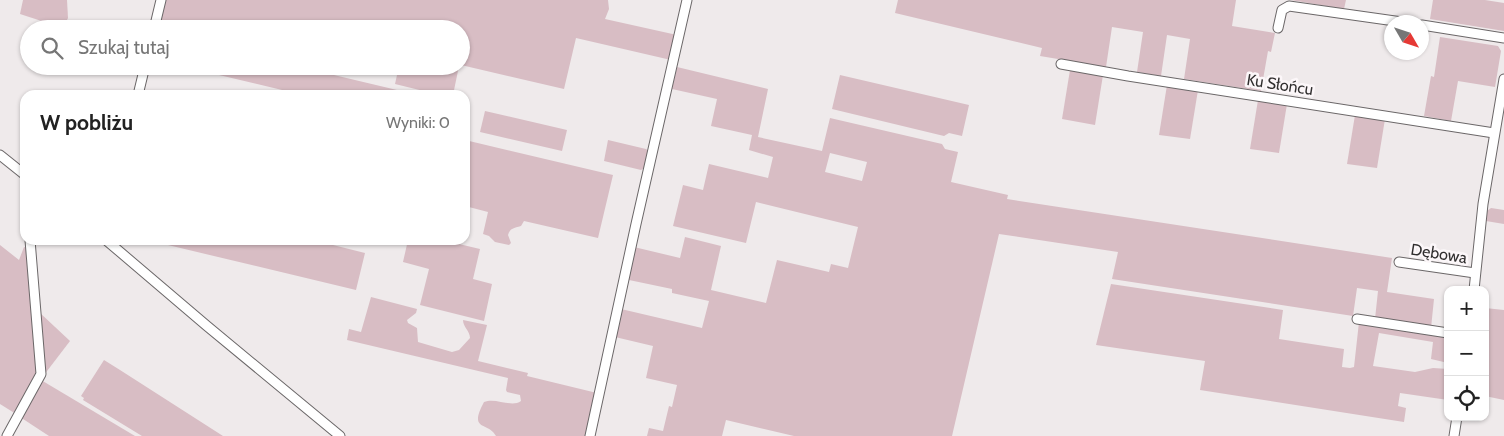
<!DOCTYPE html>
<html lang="pl">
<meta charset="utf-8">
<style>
:root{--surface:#fff;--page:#f6f6f6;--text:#222;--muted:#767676;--line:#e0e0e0}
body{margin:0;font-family:Cabin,sans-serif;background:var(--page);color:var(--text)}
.controls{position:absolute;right:15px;bottom:15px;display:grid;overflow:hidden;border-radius:10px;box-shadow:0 1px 4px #0004}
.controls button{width:45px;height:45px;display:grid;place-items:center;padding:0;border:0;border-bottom:1px solid var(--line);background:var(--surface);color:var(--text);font:25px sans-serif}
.compass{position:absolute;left:1384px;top:15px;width:45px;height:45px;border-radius:50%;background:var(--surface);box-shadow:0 1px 4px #0004;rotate:129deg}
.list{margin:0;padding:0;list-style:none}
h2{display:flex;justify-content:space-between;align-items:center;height:65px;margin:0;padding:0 20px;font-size:21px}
h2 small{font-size:16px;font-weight:400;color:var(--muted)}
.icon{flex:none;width:28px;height:28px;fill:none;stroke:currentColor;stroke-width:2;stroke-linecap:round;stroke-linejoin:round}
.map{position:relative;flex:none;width:1504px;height:436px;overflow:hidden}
.search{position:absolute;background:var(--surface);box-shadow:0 1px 4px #0004;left:20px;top:20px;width:450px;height:55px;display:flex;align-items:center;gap:12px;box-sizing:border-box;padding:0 18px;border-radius:28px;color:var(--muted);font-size:19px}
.panel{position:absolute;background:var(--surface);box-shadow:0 1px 4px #0004;left:20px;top:90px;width:450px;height:155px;border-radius:15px}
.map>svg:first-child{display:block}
.green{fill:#d8bdc4;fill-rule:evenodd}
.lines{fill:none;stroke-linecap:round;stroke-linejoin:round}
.minor-casing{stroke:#6b6768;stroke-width:11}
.minor{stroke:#fff;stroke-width:9}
.labels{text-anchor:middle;stroke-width:5;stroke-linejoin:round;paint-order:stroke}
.street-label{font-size:16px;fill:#312f2f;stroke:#fcf7f9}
</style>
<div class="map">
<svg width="1504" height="436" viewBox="0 0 1504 436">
<rect width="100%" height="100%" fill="#efeaeb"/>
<g class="green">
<path d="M23 0H67L68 18 63 28 20 14Z"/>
<path d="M163 0H608L609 9 605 19 677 35 671 60 576 38 564 89 461 65V29H307L300 27 299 29H162L157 23Z"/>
<path d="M898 0H1236L1232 26 1275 33 1271 52 1268 51 1261 91 1184 79 1190 39 1167 35 1161 76 1137 72 1143 32 1112 27 1106 67 1040 56 1042 48 895 13Z"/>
<path d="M1291 0H1346L1344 9Z"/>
<path d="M1433 0H1485L1504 3V31L1430 19Z"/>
<path d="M1440 37 1498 46 1501 51 1495 87 1458 81 1451 121 1424 116 1431 76 1434 77Z"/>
<path d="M181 66H296L418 95H303Z"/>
<path d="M399 66H459L453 95H440L395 84Z"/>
<path d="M677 67 768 89 758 137 822 151 830 118 942 144 945 149 958 152 951 182 1008 195 1007 199 1392 258 1387 292 1434 299 1431 328 1375 319 1378 291 1357 288 1353 316 1112 279 1118 252 999 234 952 436H794L726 420 722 436H647L649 428 663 431 669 406 672 407 677 385 646 378 653 346 615 337 621 309 702 328 709 301 672 293V289L629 280 628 272 631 271 630 265 634 247 680 258 685 237 721 246 711 290 766 303 777 260 829 272 831 264 848 268 858 227 756 202 746 243 673 226 683 185 703 190 709 164 768 178 773 157 749 150 752 135 711 126 717 99 672 89ZM830 153 867 162 862 181 825 172Z"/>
<path d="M1070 70 1103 75 1095 125 1062 119Z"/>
<path d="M840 75 969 105 962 136 949 133 944 136 832 109Z"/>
<path d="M1167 85 1198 90 1190 139 1159 135Z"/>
<path d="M1258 100 1287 104 1279 153 1250 149Z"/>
<path d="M485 111 567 130 562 151 480 132Z"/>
<path d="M1355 115 1385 119 1377 168 1347 164Z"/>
<path d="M465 140 613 175 598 238 524 221 521 226C514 228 510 228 508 235L511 243 509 245 495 242 489 236 483 234 488 212 465 206Z"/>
<path d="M608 140 646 149 650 152 646 167 641 170 604 161Z"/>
<path d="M1491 208 1504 210V224L1486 221 1487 211Z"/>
<path d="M147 240H334L333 245 365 253 356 290Z"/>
<path d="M408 240H442L480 249 473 279 492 284 484 321 420 305 429 269 403 262Z"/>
<path d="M0 245 19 260 24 247 28 248 38 375 16 414 0 404Z"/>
<path d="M1111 284 1283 310 1279 339 1344 349 1342 367 1350 368 1354 367 1359 322 1448 335V363L1431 359 1433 342 1379 333 1373 366 1415 372 1433 368 1448 369V400L1400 393 1398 406 1406 408 1404 422 1200 390 1205 361 1096 345Z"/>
<path d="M371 297 417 309 416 313 407 320 408 323 417 328 418 342 452 352 459 350 470 338C470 331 463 327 463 320L487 325 478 361 528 373 527 376 597 393 587 436H496C488 421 468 432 484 402 496 397 511 408 521 401L520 395 507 392 506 390 508 378 347 340 349 329 361 332Z"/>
<path d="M1485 308 1504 310V400L1485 396Z"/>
<path d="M39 312 70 341 44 375Z"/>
<path d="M104 360 120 370 223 436H142L83 400 84 398 81 396Z"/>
<path d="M41 380 135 436H49L20 417Z"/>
</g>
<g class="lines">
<defs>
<g id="minor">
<path d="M1422 25 1504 38"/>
<path d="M1278 28 1282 10 1289 6 1402 22"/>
<path d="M154 29 161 0"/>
<path d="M1061 64 1128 76 1494 133"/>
<path d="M138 95 145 66"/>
<path d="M0 155 25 175"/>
<path d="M106 240 207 326 340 436"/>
<path d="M1399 262 1475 273"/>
<path d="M1474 290 1483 204 1504 79"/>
<path d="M1357 319 1448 333"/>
<path d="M7 436 41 374 30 240"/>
<path d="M590 436 636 224 687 0"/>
<path d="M1454 436 1457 417"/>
</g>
</defs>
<use href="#minor" class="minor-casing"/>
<use href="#minor" class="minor"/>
</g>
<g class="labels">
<g class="street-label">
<text transform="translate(1280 84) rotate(9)" y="6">Ku Słońcu</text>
<text transform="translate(1439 253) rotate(9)" y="6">Dębowa</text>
</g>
</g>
</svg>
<div class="controls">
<button>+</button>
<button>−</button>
<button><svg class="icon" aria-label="locate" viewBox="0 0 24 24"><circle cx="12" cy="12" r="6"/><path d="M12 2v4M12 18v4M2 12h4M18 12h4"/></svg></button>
</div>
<svg class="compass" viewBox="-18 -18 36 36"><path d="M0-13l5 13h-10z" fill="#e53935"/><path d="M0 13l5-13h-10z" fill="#767676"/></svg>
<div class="search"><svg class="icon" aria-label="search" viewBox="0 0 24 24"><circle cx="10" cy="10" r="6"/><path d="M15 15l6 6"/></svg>Szukaj tutaj</div>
<section class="panel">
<h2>W pobliżu<small>Wyniki: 0</small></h2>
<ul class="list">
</ul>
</section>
</div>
